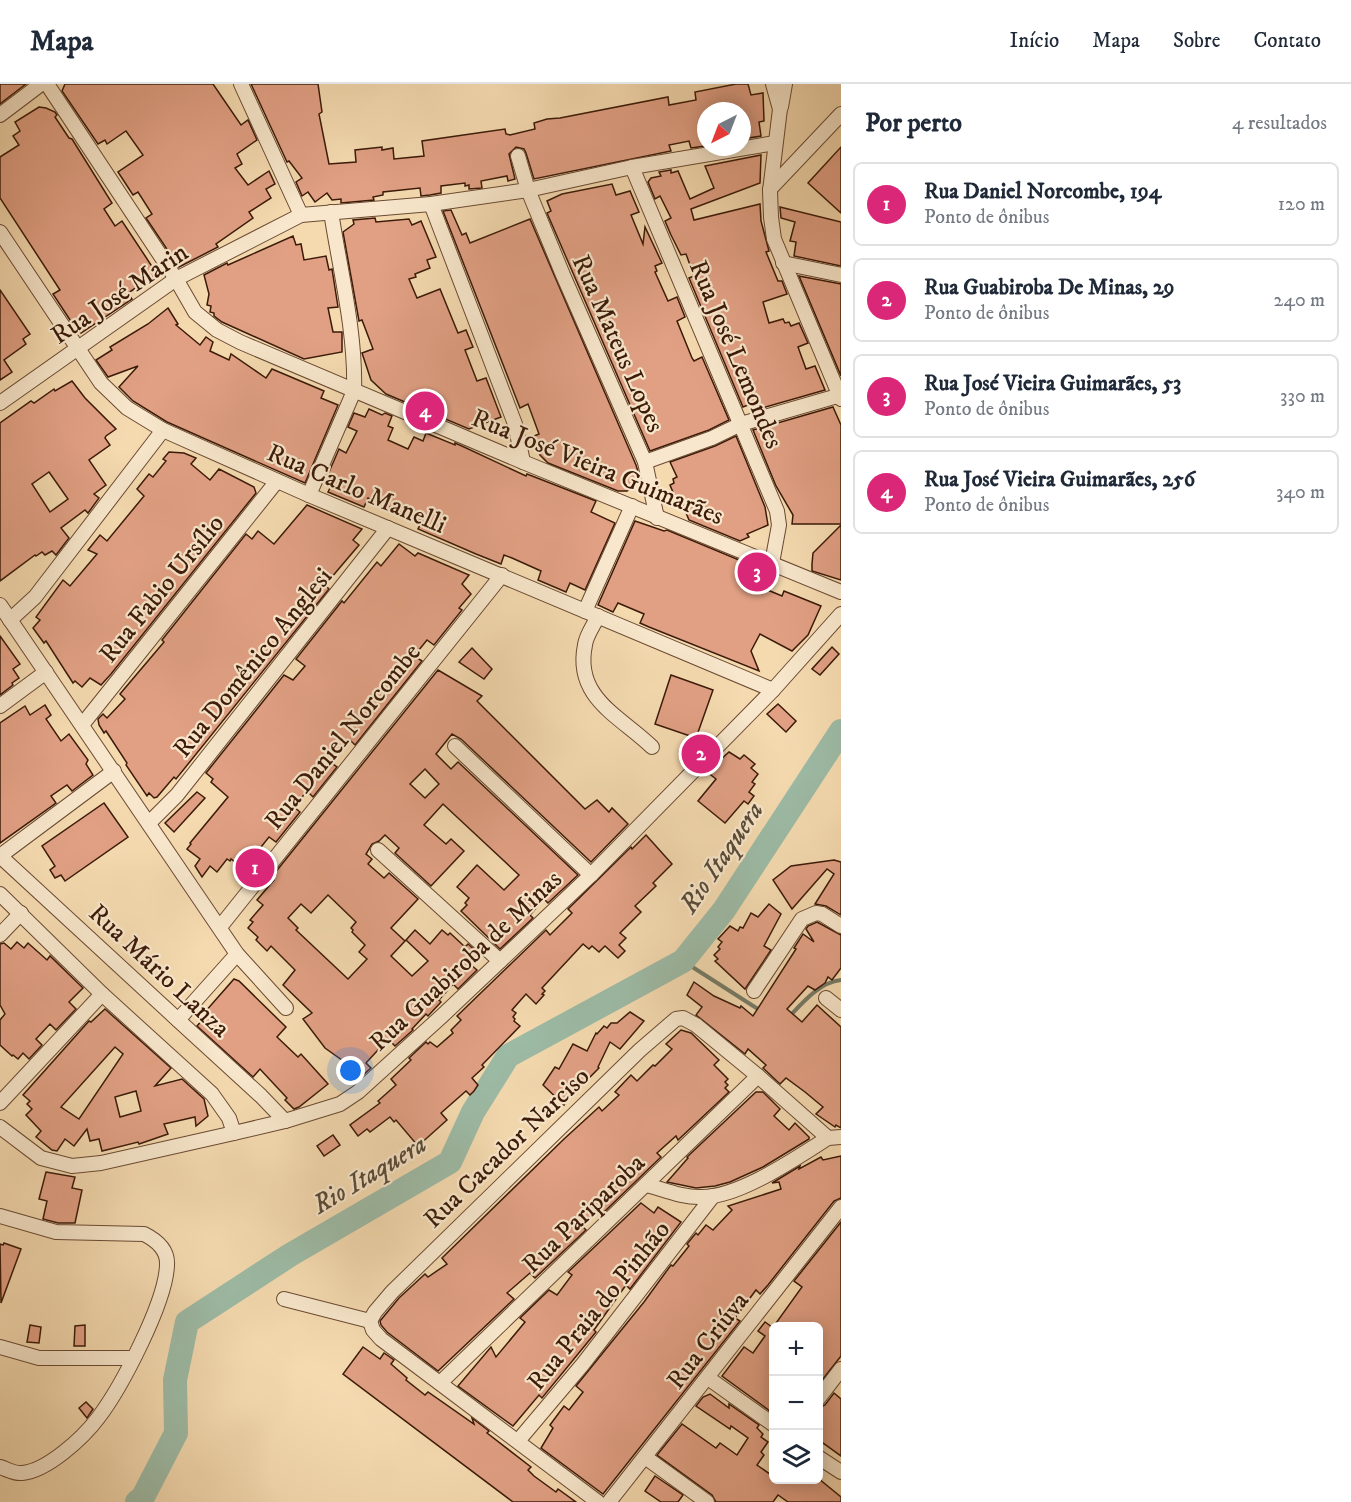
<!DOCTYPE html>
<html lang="pt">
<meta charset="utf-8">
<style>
:root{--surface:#fff;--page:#f2f2f3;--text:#1f2937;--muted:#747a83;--line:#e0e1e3;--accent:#db2777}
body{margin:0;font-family:"IM FELL DW Pica",serif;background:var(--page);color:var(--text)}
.controls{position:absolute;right:18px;bottom:18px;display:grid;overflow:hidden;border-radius:9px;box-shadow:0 3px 15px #0003}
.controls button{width:54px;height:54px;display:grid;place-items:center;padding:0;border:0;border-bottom:2px solid var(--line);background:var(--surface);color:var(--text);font:30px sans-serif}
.compass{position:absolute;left:697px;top:18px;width:54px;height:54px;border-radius:50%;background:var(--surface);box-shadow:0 3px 15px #0003;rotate:222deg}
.you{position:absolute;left:351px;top:987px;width:21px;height:21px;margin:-15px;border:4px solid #fff;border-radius:50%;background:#1a73e8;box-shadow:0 0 0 9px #1a73e833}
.badge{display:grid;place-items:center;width:39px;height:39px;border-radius:50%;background:var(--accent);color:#fff;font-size:20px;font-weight:700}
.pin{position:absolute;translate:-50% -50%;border:3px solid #fff;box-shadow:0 2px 6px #0006}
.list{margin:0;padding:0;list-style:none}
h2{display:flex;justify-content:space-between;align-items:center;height:78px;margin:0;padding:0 24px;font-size:26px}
h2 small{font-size:20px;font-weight:400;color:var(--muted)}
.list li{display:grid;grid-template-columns:39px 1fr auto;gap:18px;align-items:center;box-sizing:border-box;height:84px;margin:0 12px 12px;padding:0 12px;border:2px solid var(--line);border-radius:9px}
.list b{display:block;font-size:22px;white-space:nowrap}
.list p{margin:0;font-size:20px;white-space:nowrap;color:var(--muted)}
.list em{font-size:20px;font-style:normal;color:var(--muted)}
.icon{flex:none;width:33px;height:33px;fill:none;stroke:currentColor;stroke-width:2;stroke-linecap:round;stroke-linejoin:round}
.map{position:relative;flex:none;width:841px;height:1418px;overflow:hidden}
header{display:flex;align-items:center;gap:36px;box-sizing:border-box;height:84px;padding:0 30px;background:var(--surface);border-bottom:2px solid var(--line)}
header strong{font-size:28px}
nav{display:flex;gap:33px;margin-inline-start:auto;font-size:21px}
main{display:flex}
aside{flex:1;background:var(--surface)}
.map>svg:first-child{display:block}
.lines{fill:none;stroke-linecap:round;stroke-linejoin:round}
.stream{stroke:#767b67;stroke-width:4}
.river{stroke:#9dbba6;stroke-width:24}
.building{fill:#e1a084;stroke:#3b1a08;stroke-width:1.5;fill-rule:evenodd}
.minor-casing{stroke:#6a4a32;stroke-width:16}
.minor{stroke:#f8e7cc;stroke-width:14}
.labels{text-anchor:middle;stroke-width:4.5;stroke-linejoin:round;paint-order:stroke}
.street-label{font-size:26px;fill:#3b1a08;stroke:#f8e7cc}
.water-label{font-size:27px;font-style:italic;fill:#584a37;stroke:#f8e7cc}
</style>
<header>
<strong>Mapa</strong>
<nav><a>Início</a><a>Mapa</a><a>Sobre</a><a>Contato</a></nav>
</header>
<main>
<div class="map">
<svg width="841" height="1418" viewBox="0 0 841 1418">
<rect width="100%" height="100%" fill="#f5dab0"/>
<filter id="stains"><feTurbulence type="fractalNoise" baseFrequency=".00333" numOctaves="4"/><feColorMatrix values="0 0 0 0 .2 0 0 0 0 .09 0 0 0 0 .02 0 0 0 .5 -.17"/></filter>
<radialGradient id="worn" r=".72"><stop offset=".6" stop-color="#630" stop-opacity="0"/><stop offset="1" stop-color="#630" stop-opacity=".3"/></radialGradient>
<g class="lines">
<g class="stream">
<path d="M683 877 761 927"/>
<path d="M789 933C803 918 820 898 841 896"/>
</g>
<path class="river" d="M137 1418 143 1413 176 1349 175 1296 187 1238 290 1171 450 1078 473 1028 508 972 683 877 724 826 841 647"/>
</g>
<g class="building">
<path d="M0 0H26L0 20Z"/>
<path d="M65 0H213L241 41 248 36 257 56 237 70 242 80 235 84 248 101 269 87 275 100 266 105 271 114 249 128 253 134 216 160 218 163 179 183 146 134 152 130 138 108 133 111 118 88 143 71 126 47 107 60 105 56 98 60 62 7Z"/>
<path d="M251 0H318L322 28 319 30 329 80 356 78 355 66 382 63V66L393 64 394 75 424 72 422 57 505 45 506 50 510 51 535 45 534 39 547 35 560 34 668 13 669 21 696 16 695 8 736 0H748L751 11 763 9 764 37 759 38 761 52 742 55V27H706L705 62 691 64 689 57 669 61 671 67 534 95 526 69 524 65 516 63 509 70 515 95 508 97 507 92 481 97 482 104 469 105V101L465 102V99L441 102V109L430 111 421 112 420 104 383 108V111L373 113 374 116 341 119V115L332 116 327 109 315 118 308 108 302 112 296 98 302 94 289 77 287 78Z"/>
<path d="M39 23 46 24 55 28 57 31 55 33 69 54 72 55 112 119 104 125 115 142 122 137 157 190 128 209 132 215 81 249 74 242 53 210 60 206 0 114V73L19 61 13 52 20 47 15 38Z"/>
<path d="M841 63V129L808 99Z"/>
<path d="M761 71 760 99 691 125 694 136 760 120 761 137 769 167 766 168 778 197H782L787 210 763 218 769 239 783 235 785 239 789 238 791 242 799 239 808 259 798 263 806 285 815 282 825 306 755 326 753 319 743 323 689 194 694 192 686 170 681 171 671 151 665 137 671 134 660 112 655 115 648 98 651 94 661 92 659 88 671 86V89L678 87 690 115 714 104 705 82Z"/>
<path d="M612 100 616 111 630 107 639 128 631 131 643 160 645 143 662 179 655 182 657 187 655 188 668 217 677 213 685 233 677 237 692 274 694 277 702 273 729 336 709 346 650 367 547 129 551 127 547 117 562 110Z"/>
<path d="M780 123 841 138V182L794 172 796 158 790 157 795 138 781 134Z"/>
<path d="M451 126 462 151 466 149 470 159 530 135 636 381 639 391 636 401 627 407H618L548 379 540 371 532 353 539 350 528 320 520 324 443 127Z"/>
<path d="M375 134 376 138 409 135 412 141 421 137 436 173 427 176 430 184 415 190 416 193 409 195 417 214 440 205 458 249 466 246 473 263 465 266 477 297 486 294 501 333 469 345 386 310 371 296 362 269 373 265 362 236 359 237 343 148 354 140 353 136Z"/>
<path d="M293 152 296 161 301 160 304 176 326 172 329 186 332 185 338 223 328 224 333 248H342V268L304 275 222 238 214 232V229L210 228 211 222 207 221 209 210 204 191 227 179 228 181Z"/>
<path d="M799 192 841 200V292Z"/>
<path d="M0 206 30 250 23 255 26 260 4 276 12 288 0 296Z"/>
<path d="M168 224 178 240 176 241 200 261 206 253 213 258 210 267 229 276 231 270 266 294 272 285 324 307 321 314 338 321 305 399 167 338 133 317 119 303 138 282 108 293 96 276 112 266 110 263 148 240Z"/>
<path d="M72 297 85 314 116 345 106 352 105 354 110 361 89 376 106 401 94 410 99 414 88 429 85 426 61 444 69 454 56 471 52 467 45 471 42 468 36 472 35 471 0 497V339L31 317 34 319 54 305 55 307ZM49 388 68 415 50 428 32 400Z"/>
<path d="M833 323 841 341V440H792L793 431 776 402 753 346Z"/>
<path d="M369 325 382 331 385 329 392 332 388 342 393 344 388 356 408 365 414 353 423 357 426 349 455 361V359L464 363 526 392 527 390 596 417 591 428 615 439 585 506 570 499 566 508 538 496 541 487 512 474 504 471 501 480 476 470 418 445 422 437 368 414 364 423 328 408 333 398 326 395 339 365 346 369 357 347 348 343 354 329 365 333Z"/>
<path d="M736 352 765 423 768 441 747 450 749 453 740 457 689 436 681 417 677 418 670 401 674 399 673 395 677 393 670 378 715 362Z"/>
<path d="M169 368 184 369 196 374 191 380 210 396 219 385 254 403 256 409 111 590 101 601 90 594 82 603 75 597 73 599 46 557 44 559 33 544 40 536 36 533 63 496 70 502 97 470 88 466 100 451 107 457 144 412 137 405 149 390 153 393 166 377 163 375Z"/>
<path d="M307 421 362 445 353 456 359 461 325 501 329 505 176 695 174 693 157 713 154 714 149 709 147 712 126 681 127 679 106 647 104 649 99 641 98 635 103 630 107 634 125 615 120 610 164 558 162 556 246 450 252 455 258 447 274 460Z"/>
<path d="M635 437 664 447 667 446 744 478 746 483 764 490 758 502 782 512 784 507 821 522 808 551 792 567 760 550 751 567 759 587 649 543 640 539 644 530 618 519 613 528 598 521Z"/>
<path d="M841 441V496L812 487V480L813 469Z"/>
<path d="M399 460 415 472 418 469 469 491 462 500 471 510 459 524 462 526 434 561 427 556 414 572 422 577 355 661 349 655 330 678 337 683 313 713 307 707 294 723 300 728 276 758 269 753 257 768 260 770 248 784 244 781 241 783 231 775 230 777 227 775 217 788 210 782 202 793 195 782 200 775 187 765 191 760 190 759 228 713 211 698 213 695 206 689 284 591 293 596 305 582 296 575 342 517 344 519 377 478 381 482Z"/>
<path d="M0 552 20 580 13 585 19 594 12 599 13 601 0 611Z"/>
<path d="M832 563 839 570 820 591 812 585Z"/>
<path d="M472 564 492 585 484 595 459 578Z"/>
<path d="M438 586 482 612 477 617 585 725 597 716 609 728 612 724 628 740 591 778 461 655 452 650 436 670 451 685 458 678 578 791 548 819 544 815 530 831 533 834 500 865 461 827 467 821 465 819 469 814 457 803 477 781 504 806 519 791 443 720 424 741 446 760 451 755 464 767 431 802 395 769 399 764 385 751 379 757 372 760 366 770 372 775 368 780 384 794 389 789 418 815 391 844 405 857 391 872 412 892 428 877 406 856 415 846 430 860 442 846 448 851 450 849 465 863 468 860 480 871 471 881 477 886 458 905 453 900 439 916 441 918 428 932 426 930 412 945 413 946 395 962 388 955 366 979 371 984 363 991 325 964 303 935 312 929 283 901 295 886 271 862 267 867 256 856 258 853 248 844 253 838 250 836 263 821 257 816 274 796 272 794 274 790ZM425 685 439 700 425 714 410 700ZM328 811 356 838 351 844 353 846 352 848 365 861 359 868 367 875 348 895 296 846 298 844 288 834 301 820 311 829Z"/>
<path d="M671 591 713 606 696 654 655 640Z"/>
<path d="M778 620 796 637 786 648 767 630Z"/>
<path d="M45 621 51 631 46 635 61 657 69 650 88 676 86 680 93 691 72 707 67 701 51 712 56 719 0 759V639L25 622 30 631Z"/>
<path d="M729 668 740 675 744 671 755 680 751 684 758 690 752 698 755 700 749 708 754 712 748 720 744 717 725 739 698 717 716 695 707 688Z"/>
<path d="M197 708 205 714 174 748 165 739Z"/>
<path d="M104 719 128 753 65 797 61 791 55 794 50 786 55 782 42 762Z"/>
<path d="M646 751 672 780 653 799 656 802 635 822 641 828 620 849 626 854 619 861 625 867 618 874 605 862 599 868 592 862 589 865 583 860 542 904 545 907 542 910 544 911 536 920 526 910 512 926 516 929 513 933 515 935 514 937 520 942 482 981 484 983 472 994 478 1001 474 1007 470 1011 466 1007 441 1029 447 1036 418 1062 396 1036 394 1038 390 1033 370 1048 367 1045 358 1052 350 1041 380 1019 378 1017 396 1001 391 995 411 976 409 974 426 958 428 960 430 958 437 963 453 949 451 946 461 936 457 932 546 846 550 851 572 829 568 825 631 763 632 765Z"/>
<path d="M834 776 841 778V831L826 822 815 820 834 790 827 785 792 825 773 796 791 782Z"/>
<path d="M769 820 781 830 764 862 771 866 745 905 715 877 718 875 714 871 720 865 718 863 722 858 718 855 730 842 738 847 740 843 743 844 751 829 758 833Z"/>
<path d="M817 838 841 851V884L832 896 828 893 825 899 815 906 808 902 787 925 802 938 817 921 841 943V1044L836 1041 835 1043 816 1030 823 1023 805 1008 786 994 780 1000 763 984 766 981 748 965 745 970 696 931 702 923 687 911 694 898 714 912 740 924 741 922 753 932 796 865 794 864 803 850 814 858 806 845 808 842Z"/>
<path d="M17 858 24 864 28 859 47 876 50 872 83 904 69 918 76 925 56 946 50 940 36 955 42 961 29 975 23 969 18 975 13 971 12 972 0 961V936L5 930 0 921V860L4 859 11 865Z"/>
<path d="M234 895 239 897 286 943 277 953 298 973 301 970 328 1000 299 1023 294 1025 285 1016 287 1014 260 985 253 993 197 942 207 931 204 929Z"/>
<path d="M105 925 171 984 155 1002 182 995 204 1015 208 1032 196 1042 195 1033 164 1040 168 1050 139 1060 138 1058 102 1067 99 1055 90 1057 87 1045 74 1062 65 1055 57 1067 52 1066 36 1053 41 1047 26 1031 32 1025 27 1020 30 1017 23 1011 89 937 91 938ZM115 963 123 970 79 1035 61 1023ZM136 1007 141 1027 120 1033 115 1013Z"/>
<path d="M630 928 644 937 620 965 610 958 598 983 599 984 585 998 579 994 564 1021 543 1001 555 983 559 985 573 960 587 967 596 949 597 950 604 942 607 944 611 939H617Z"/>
<path d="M681 946 691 949 719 976 714 981 728 995 725 998 728 1001 725 1004 729 1008 678 1056 676 1052 657 1069 661 1073 604 1128 598 1125 581 1141 586 1146 535 1194 530 1189 507 1209 514 1215 438 1287 387 1248 381 1241 380 1237 399 1214 425 1190 428 1193 447 1180 442 1174 564 1055 599 1023 602 1027 619 1011 615 1008 631 991 637 997 653 981 655 982 672 965 666 960Z"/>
<path d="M756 1008H763L780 1025 774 1032 789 1046 795 1039 809 1053V1055L763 1083 730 1098 715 1102 696 1104 667 1098 688 1074 687 1073Z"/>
<path d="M333 1051 340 1061 324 1072 317 1062Z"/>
<path d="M841 1072V1114L834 1117 768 1201 760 1210 756 1206 735 1234 740 1237 603 1410 541 1364 553 1344 550 1341 564 1322 569 1326 583 1308 576 1302 644 1218 671 1181 673 1182 689 1162 687 1160 696 1149 698 1151 706 1141 713 1146 732 1126 728 1122 781 1105 779 1098 772 1099 800 1082 799 1085 821 1073 823 1076Z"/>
<path d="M46 1088 75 1093 72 1104 82 1106 75 1139H58L43 1135 47 1117 39 1115Z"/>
<path d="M641 1119 654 1129 658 1123 681 1138 630 1205 626 1201 621 1208 594 1246 596 1248 542 1314 539 1311 513 1342 458 1302 491 1263 496 1273 525 1238 520 1234 549 1206 557 1211 572 1191 568 1188Z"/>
<path d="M841 1138V1272L819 1300V1242H774V1330L722 1292 744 1263 753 1269 765 1252 758 1247 765 1238 772 1243 774 1242 802 1203 794 1197Z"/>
<path d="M4 1159 21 1165 1 1219 0 1160 3 1161Z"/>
<path d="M30 1241 41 1243 39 1259 27 1258Z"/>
<path d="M85 1241V1262H74L75 1242Z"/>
<path d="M363 1263 380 1275 384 1269 394 1276 391 1280 407 1294 406 1296 425 1311 428 1308 474 1340 472 1334 489 1347 487 1349 531 1383 528 1386 534 1392 556 1408 558 1405 576 1418H513L343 1290Z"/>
<path d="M834 1309 841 1315V1372L819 1356V1336L822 1331 819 1329V1324L825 1321Z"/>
<path d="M710 1310 729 1324V1320L759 1341 757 1344 763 1350 761 1353 768 1358 761 1368 764 1371 757 1381 774 1393V1395H819L841 1413V1418H788L778 1411 773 1418H716L712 1411 657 1371 682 1340 716 1364 720 1359 737 1371 748 1354 731 1342 730 1345 696 1322 703 1313Z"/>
<path d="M86 1318 93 1325 87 1334 79 1324Z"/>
<path d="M655 1392 683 1411 678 1418H661L645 1407Z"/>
</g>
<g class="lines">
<defs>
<g id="minor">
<path d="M47 0 176 195 195 228 217 246 240 258 523 378 841 508"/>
<path d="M241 0 301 131"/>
<path d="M773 0 780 25 770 107 771 133 774 155 841 315"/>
<path d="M781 23 785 0"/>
<path d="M0 31 41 0"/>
<path d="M518 72 528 106 563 191 645 378 657 434"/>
<path d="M632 83 777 427 779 441 772 479"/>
<path d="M770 105 841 30"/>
<path d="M431 120 515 340 523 378"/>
<path d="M0 148 101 299 127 324 163 346 309 411 773 606"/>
<path d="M783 179 841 191"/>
<path d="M0 319 176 195 301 131 431 120 528 106 632 83 775 59"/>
<path d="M645 378 712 354 741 340 841 311"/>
<path d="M309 411 354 307C356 249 340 186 331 128"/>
<path d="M0 521 237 870 286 924"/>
<path d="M585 527 632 422"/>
<path d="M598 532C594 541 586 551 585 561 574 614 620 632 652 663"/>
<path d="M10 536 35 513 163 346"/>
<path d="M0 622 46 588"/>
<path d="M82 641 277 397"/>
<path d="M455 662 591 791"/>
<path d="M114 687 0 772 178 936 261 1012 285 1037"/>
<path d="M149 739 177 711 388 444"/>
<path d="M378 766 500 877"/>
<path d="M0 810 102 910 212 1010 229 1034 234 1049"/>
<path d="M220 843 502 491"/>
<path d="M0 851 21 829"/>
<path d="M754 907 802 835 816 829 822 830 841 842"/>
<path d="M826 914 841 926"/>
<path d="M178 936 237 870"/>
<path d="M0 1019 102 910"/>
<path d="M0 1043 41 1074 72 1082 101 1079 234 1049 285 1037 340 1020 358 1008 443 931 591 791 773 606 841 530"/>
<path d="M647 1101C665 1106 684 1114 702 1113 740 1113 796 1074 828 1054L841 1053"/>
<path d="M0 1132 56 1148 144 1150C156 1156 168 1166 167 1181 166 1218 121 1304 98 1334 83 1354 47 1387 22 1389 14 1390 7 1385 0 1383"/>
<path d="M284 1215 370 1237"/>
<path d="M370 1237 375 1228 392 1208 640 966 676 935 683 934 696 941 758 992 828 1054"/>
<path d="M370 1237 373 1246 381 1255 598 1418"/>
<path d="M0 1263 39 1274H133"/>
<path d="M708 1294 774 1341"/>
<path d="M440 1299 758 992"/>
<path d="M818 1315 841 1285"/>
<path d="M518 1357 583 1280 713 1112"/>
<path d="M645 1373 707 1418"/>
<path d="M818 1373 841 1388"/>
<path d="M609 1418 841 1123"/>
</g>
</defs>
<use href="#minor" class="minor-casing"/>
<use href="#minor" class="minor"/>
</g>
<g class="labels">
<g class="street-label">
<text transform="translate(119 209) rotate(-34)" y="9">Rua José Marin</text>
<text transform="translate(619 259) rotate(66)" y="9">Rua Mateus Lopes</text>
<text transform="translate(737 270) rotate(67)" y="9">Rua José Lemondes</text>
<text transform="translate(598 382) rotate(22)" y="9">Rua José Vieira Guimarães</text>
<text transform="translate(357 404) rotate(23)" y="9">Rua Carlo Manelli</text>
<text transform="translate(161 504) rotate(-51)" y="9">Rua Fabio Ursílio</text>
<text transform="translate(252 578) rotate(-51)" y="9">Rua Domênico Anglesi</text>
<text transform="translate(342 652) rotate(-51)" y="9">Rua Daniel Norcombe</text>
<text transform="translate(465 876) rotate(-43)" y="9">Rua Guabiroba de Minas</text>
<text transform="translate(160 886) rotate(43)" y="9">Rua Mário Lanza</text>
<text transform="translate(506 1063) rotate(-44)" y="9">Rua Cacador Narciso</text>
<text transform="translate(583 1129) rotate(-44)" y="9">Rua Pariparoba</text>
<text transform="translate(598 1221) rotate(-51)" y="9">Rua Praia do Pinhão</text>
<text transform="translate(707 1256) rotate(-52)" y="9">Rua Criúva</text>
</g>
<g class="water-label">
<text transform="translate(721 773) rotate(-56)" y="9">Rio Itaquera</text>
<text transform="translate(369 1090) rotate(-31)" y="9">Rio Itaquera</text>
</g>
</g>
<rect width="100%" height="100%" filter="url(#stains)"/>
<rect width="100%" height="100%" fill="url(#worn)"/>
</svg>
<div class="controls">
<button>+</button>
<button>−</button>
<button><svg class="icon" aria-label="layers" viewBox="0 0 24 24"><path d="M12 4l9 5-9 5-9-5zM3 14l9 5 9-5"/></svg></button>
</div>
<svg class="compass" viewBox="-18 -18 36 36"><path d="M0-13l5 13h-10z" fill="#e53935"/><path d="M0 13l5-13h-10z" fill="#747a83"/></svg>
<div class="you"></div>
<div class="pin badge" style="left:255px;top:784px">1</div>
<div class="pin badge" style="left:701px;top:670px">2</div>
<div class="pin badge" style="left:757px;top:488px">3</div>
<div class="pin badge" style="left:425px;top:327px">4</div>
</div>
<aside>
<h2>Por perto<small>4 resultados</small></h2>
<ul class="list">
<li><span class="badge">1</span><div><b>Rua Daniel Norcombe, 194</b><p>Ponto de ônibus</p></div><em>120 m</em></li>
<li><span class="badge">2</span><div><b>Rua Guabiroba De Minas, 29</b><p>Ponto de ônibus</p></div><em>240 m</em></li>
<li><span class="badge">3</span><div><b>Rua José Vieira Guimarães, 53</b><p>Ponto de ônibus</p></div><em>330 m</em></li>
<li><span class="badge">4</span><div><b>Rua José Vieira Guimarães, 256</b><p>Ponto de ônibus</p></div><em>340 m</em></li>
</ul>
</aside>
</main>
